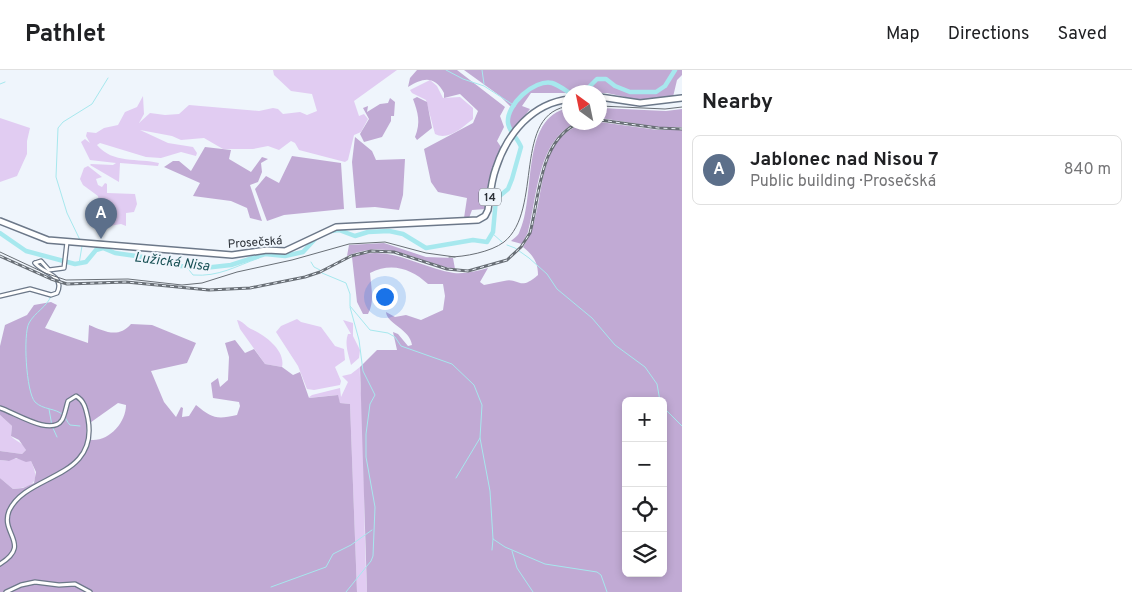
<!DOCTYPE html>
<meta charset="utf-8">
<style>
:root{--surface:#fff;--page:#f6f6f6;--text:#202124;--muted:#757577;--line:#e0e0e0;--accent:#0f766e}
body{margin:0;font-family:Overpass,sans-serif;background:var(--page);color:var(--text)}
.controls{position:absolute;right:15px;bottom:15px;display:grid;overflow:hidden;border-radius:8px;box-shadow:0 2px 8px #0003}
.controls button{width:45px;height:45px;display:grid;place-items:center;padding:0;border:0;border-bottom:1px solid var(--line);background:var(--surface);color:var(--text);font:25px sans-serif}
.compass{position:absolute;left:562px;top:15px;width:45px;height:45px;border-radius:50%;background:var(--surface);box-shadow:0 2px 8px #0003;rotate:327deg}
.you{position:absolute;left:384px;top:226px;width:18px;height:18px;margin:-12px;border:4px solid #fff;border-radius:50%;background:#1a73e8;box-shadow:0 0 0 8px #1a73e833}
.badge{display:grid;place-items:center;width:32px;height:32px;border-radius:50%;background:var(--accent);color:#fff;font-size:16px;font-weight:700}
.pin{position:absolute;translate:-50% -41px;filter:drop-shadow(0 1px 2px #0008)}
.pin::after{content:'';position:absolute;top:26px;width:18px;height:15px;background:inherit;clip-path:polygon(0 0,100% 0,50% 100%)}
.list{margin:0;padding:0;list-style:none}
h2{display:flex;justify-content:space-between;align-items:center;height:65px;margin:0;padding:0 20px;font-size:21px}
h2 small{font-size:16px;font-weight:400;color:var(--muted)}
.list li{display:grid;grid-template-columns:32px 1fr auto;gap:15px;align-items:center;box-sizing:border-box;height:70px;margin:0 10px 10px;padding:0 10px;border:1px solid var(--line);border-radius:8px}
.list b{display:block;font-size:19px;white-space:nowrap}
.list p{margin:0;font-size:16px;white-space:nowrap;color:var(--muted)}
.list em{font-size:16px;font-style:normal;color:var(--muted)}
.icon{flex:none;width:28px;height:28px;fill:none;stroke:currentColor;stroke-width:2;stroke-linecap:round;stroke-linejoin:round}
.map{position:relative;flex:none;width:682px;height:522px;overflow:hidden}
header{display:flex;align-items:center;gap:30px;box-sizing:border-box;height:70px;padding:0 25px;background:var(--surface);border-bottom:1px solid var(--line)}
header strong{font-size:24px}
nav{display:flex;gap:28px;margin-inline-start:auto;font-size:18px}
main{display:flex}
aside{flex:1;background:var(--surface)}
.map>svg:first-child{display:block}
.green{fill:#e1ccf2}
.forest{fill:#c1aad4;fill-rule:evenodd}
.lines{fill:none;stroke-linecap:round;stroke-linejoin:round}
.stream{stroke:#a7e8ee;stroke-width:1}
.river{stroke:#a7e8ee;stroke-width:4.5}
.tertiary-casing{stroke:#6c7889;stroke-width:5.5}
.primary-casing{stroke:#6c7889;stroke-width:8}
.tertiary{stroke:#fff;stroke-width:3}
.primary{stroke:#fff;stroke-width:5}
.tram{stroke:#696f76;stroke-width:1}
.rail-casing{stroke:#696f76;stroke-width:3}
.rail{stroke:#eff5fc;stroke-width:1;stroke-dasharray:4;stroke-linecap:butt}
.labels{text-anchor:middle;stroke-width:4;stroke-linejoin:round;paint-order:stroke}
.shield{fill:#eff5fc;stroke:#676c74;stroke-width:1}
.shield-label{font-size:11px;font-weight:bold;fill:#2d3239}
.street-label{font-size:12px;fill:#2d3239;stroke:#eff5fc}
.water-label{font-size:14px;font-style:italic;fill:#195156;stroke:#eff5fc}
</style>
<header>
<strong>Pathlet</strong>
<nav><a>Map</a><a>Directions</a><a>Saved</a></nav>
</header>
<main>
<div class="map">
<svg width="682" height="522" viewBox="0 0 682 522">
<rect width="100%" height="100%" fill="#eff5fc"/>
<g class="green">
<path d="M273 0H397L354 31 359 46 364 44 368 49 361 62 354 65 348 90 345 92 299 80 295 73 291 71 279 80 268 76 253 79H223L204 68 181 70 172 66 140 60 168 73 193 77 197 83 196 86 181 82 161 88 146 87 100 73 97 75C113 94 138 88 159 93L158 96 120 93 119 112 90 95 91 94 113 95 116 93 90 90 81 72 85 69 90 73 86 66 87 62 96 63 104 58 118 55 125 42 137 37 143 26 144 44 139 53 150 43 165 45 179 44 189 35 259 41 273 38 278 39 283 44 300 42 307 45 317 41 312 24 291 21 274 5Z"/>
<path d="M430 10 437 16 443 28 460 27 473 38V49C463 57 448 71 435 64L426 30 412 23 410 20Z"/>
<path d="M0 48 30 58 27 71V84L17 106 0 112Z"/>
<path d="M88 96 102 107 96 109 98 115 102 117 105 113 107 114V123L135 124 137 134 134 142 126 143V156L121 154 103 157 98 126 83 115 80 109 84 98Z"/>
<path d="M297 249 301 252 321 257 335 276 344 279 345 290 335 297 341 311 340 315 314 320 307 319 298 296 276 262 281 256Z"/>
<path d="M237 250C243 251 245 256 251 259 263 264 286 280 282 297L265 294 240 259Z"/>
<path d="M343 250 353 253V266L360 280 359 288 351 295C349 286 344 274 348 264H351Z"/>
<path d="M360 297C359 316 363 335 363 354 364 410 364 466 367 522H357L350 334 340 333 337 325 308 328 312 325 340 318 341 327 348 312 342 306 351 304Z"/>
<path d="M0 345 12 356 11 366C16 372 23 372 26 380L22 384 0 381Z"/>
<path d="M13 388 31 391C40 411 35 417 13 419L0 408V390L8 391Z"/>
</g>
<g class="forest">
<path d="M417 0H457L505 37 500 46 504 57 497 71 501 77 491 104 485 139 472 140 469 148H464L467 128 438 122 431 112 424 79 473 53 478 41 460 24 444 28V23C434 5 423 8 408 17L410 8Z"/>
<path d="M464 0H682V5L677 10 673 27 639 30 607 23H531L522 36 530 39 512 62 509 52 511 37 500 26Z"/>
<path d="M417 27 427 32 432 58 417 70 415 67C421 52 418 43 413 29Z"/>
<path d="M390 28 395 32 394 46H391V51L382 67 364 72 360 64 369 49 363 38 368 36 367 42 380 34 388 33Z"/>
<path d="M569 38 570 52 576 53C537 71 538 125 528 162L522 174 511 171C514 168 518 166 519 163 537 127 519 47 569 38Z"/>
<path d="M600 38 666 41 682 39V57H658L600 48Z"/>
<path d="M600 52 658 60H682V522H367L360 297 377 280H397L393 262 398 264 408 276 412 275C410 259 387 254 386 242L395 247 406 245 421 250 443 240 445 226 443 214H428C411 198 391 192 370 203 371 217 375 231 368 244H363L357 232 352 187C390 174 417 197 454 203 466 204 477 201 488 198L480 212 484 215C491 214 497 212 504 211 519 207 519 222 538 205 538 192 533 185 523 177 548 142 532 79 575 57 583 53 593 54 600 52ZM626 331H663V503H626Z"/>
<path d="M355 67 372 81 376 90 405 89 403 125 399 140 375 137 356 138 352 92Z"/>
<path d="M205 77 231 80 229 89 251 102 262 87 268 89 261 93 262 102 258 112 250 115 262 151 250 148 247 138 231 131 193 126 200 113 164 97 173 91H179L191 101Z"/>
<path d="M292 86 341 93 344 139 284 145 267 151 255 119 266 106 279 113Z"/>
<path d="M384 173 426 187 453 188 455 199C415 192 389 168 347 186L349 175Z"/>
<path d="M51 232 57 235 45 258 88 273 89 255C104 261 118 269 131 254L152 255 196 273 187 293 151 301 164 332 176 347 181 337 183 338 182 347 189 346 196 335C212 348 216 350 237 345L240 336 239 332 213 328 211 313 218 308 220 317 228 310 229 287 225 273 235 270 245 283 254 279 265 294 282 297 293 305 300 302 309 328 338 325 340 333 350 334 357 522H0V408L13 419 23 418 34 413 36 402 31 391 26 392 16 388 9 391 0 390V381L22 384 26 380 19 370 11 366 12 356 0 345V276L5 255 27 245 34 235ZM118 333 126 335C126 354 106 375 86 369L87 355Z"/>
</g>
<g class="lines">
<g class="stream">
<path d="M446 0 463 9 484 16 515 36"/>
<path d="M482 0 484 14"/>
<path d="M0 14 5 12"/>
<path d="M493 164 502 172"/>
<path d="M80 170 67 143 56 107 58 58 63 52 92 34 108 8"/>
<path d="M507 175 515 178 529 188 547 204 557 219 592 248 615 275 645 297 657 314 660 331"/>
<path d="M311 192 314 197 320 200"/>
<path d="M79 194 82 176"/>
<path d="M186 196 193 205C219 207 236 196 259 188V186"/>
<path d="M322 203 346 213 350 224V236L370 260 388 263 395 267 401 276 452 294 474 315 482 335 480 368 490 421 493 469 505 477 545 494 597 502 601 505 607 522"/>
<path d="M51 226C47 237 35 242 29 253 23 264 26 322 35 332 43 340 56 338 63 345 66 348 67 352 70 355L80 356"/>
<path d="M663 337 682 356"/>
<path d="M49 339 52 356 57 367"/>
<path d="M456 408 480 368"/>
<path d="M492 480 493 469"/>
<path d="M512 481 517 498 533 522"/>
<path d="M271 517 326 497 333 484 351 475 372 460"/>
<path d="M346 522 371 491 373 486 375 437 366 387V364L370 334 375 325 363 301 359 270 350 237"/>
</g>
<g class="river">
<path d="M584 22 597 9H606L615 16 630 22H656L665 16 675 0"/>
<path d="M331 161 339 160 355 166 368 162 389 161 403 164 426 178 473 170 487 172 493 162 496 129 508 119 512 109 521 77C518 68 509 62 508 53 506 35 534 9 552 13 558 15 565 20 570 23"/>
<path d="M0 163 26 181 75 194 86 192 96 180 103 178 115 183 150 188 181 196 204 198 231 195 265 184 285 186 303 182 315 169"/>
</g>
<defs>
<g id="tertiary">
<path d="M35 193 41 191 49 200 64 198 67 172"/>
<path d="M0 226 30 219 51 225 57 223C66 205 42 203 35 193"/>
<path d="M0 338C14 342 51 367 62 350 65 345 66 337 68 331L76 326C85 331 86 340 88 349 99 410 26 403 9 441 0 464 32 474 0 494"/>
<path d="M6 522 21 515 35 512 59 515 75 514 90 522"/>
</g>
<g id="primary">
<path d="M600 27 640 33 682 28"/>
<path d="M0 151 48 170 232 185 267 180 285 181 336 157 478 150 485 146 488 140C490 126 491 111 496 98 507 64 532 33 570 29"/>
</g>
</defs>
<use href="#tertiary" class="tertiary-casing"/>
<use href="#primary" class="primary-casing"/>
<use href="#tertiary" class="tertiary"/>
<use href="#primary" class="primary"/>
<g class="tram">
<path d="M600 36 665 39 682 37"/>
<path d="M0 182 45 203 66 210 128 209 182 215 202 213 237 202 292 190 349 174 385 172 426 183 455 187"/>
<path d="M449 187C464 187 491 182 504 172 544 140 511 42 570 36"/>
</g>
<defs>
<g id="rail">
<path d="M600 50 658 58 682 59"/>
<path d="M0 186 51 209 67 214 126 212 209 220 250 218 305 207 320 202 351 186 371 181 394 182 447 199 468 201 507 190 521 177 530 163C540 125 539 68 581 52"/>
</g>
</defs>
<use href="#rail" class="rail-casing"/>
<use href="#rail" class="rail"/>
</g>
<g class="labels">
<rect class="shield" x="479" y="118.5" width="22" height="17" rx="4"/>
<g class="shield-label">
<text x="490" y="131">14</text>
</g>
<g class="street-label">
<text transform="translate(255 172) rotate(-4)" y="4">Prosečská</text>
</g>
<g class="water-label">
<text transform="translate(172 191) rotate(7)" y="5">Lužická Nisa</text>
</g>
</g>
</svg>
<div class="controls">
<button>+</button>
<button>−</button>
<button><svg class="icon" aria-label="locate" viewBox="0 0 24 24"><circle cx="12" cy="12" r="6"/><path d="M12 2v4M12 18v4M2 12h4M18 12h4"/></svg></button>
<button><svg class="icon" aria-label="layers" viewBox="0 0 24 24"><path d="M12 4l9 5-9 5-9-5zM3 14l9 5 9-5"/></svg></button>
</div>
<svg class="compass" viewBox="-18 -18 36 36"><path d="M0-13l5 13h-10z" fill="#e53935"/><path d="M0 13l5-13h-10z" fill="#757577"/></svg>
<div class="you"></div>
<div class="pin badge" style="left:101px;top:169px;background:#5c6f8a">A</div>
</div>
<aside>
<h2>Nearby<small></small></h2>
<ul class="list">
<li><span class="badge" style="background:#5c6f8a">A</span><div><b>Jablonec nad Nisou 7</b><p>Public building · Prosečská</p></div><em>840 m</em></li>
</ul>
</aside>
</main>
